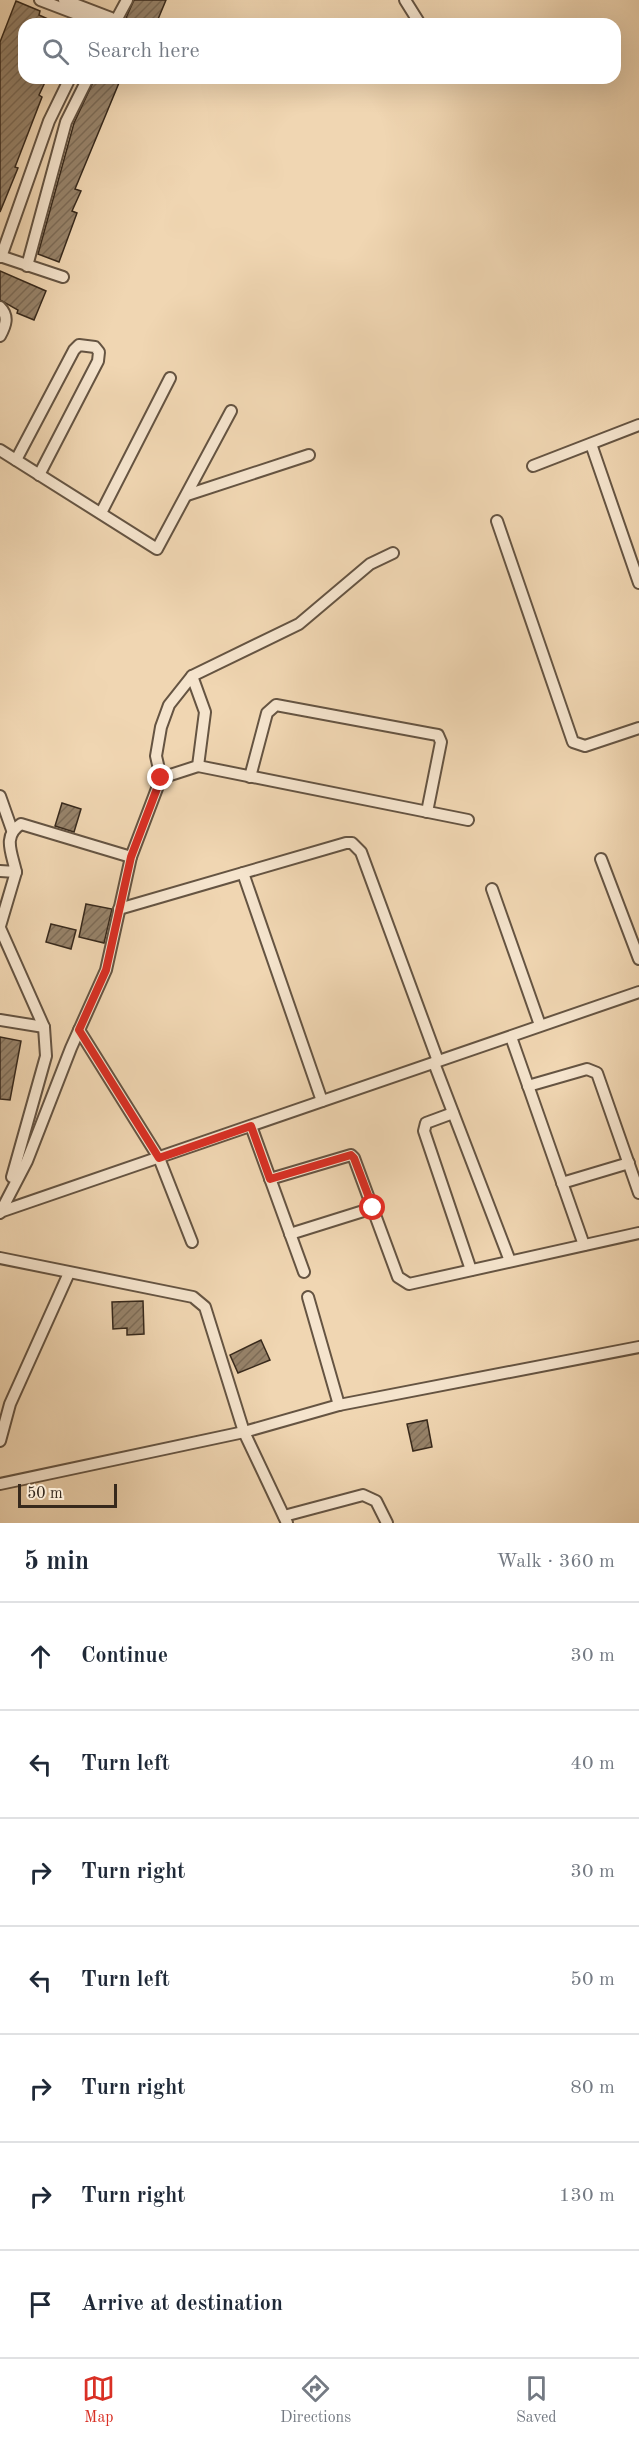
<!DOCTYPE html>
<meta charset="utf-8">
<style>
:root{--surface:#fff;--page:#f2f2f3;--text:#1f2937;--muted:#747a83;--line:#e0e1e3;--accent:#d93025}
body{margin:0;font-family:"Old Standard TT",serif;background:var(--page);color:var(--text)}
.scale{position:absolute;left:18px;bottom:15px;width:99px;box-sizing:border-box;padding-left:6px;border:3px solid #37291c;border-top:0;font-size:16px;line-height:21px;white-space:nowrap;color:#37291c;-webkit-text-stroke:4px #f5e4cd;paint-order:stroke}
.stop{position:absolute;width:18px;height:18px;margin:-14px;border:4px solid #d93025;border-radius:50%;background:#fff}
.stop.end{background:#d93025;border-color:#fff;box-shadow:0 2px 6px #0008}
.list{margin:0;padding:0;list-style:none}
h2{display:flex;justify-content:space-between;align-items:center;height:78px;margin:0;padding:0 24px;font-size:26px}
h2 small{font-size:20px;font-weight:400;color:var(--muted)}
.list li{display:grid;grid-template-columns:39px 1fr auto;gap:18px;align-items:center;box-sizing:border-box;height:108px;padding:0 24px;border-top:2px solid var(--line)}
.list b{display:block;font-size:22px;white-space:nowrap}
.list em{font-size:20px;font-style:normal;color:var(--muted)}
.icon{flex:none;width:33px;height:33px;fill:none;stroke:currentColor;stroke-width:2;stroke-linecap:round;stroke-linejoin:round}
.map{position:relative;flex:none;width:639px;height:1523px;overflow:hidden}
.search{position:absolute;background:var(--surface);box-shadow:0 6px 24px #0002;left:18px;right:18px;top:18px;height:66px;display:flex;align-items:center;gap:15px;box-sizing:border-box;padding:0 21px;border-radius:18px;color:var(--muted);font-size:22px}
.sheet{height:834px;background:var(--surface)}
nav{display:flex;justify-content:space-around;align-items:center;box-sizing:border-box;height:84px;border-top:2px solid var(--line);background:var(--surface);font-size:16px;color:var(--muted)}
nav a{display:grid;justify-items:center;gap:3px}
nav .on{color:var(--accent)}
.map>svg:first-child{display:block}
.building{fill:url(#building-hatch);stroke:#37291c;stroke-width:1.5}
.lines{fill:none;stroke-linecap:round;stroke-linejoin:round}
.minor-casing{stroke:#655442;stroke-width:14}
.minor{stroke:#f5e4cd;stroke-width:10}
.route{stroke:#d93025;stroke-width:8}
</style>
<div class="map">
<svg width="639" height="1523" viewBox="0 0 639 1523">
<defs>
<pattern id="building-hatch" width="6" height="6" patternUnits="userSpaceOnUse" patternTransform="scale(1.5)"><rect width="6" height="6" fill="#97836a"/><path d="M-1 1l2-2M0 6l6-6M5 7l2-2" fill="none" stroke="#7c6b56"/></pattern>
</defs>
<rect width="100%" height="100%" fill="#f0d6b2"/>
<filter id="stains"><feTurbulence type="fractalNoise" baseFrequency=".00333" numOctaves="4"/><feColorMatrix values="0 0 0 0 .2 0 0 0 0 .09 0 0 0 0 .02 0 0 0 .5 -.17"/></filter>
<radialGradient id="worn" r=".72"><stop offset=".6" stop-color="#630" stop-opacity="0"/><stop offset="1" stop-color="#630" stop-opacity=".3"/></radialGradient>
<g class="building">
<path d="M134 0H166L156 24H142L126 18Z"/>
<path d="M16 1 40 11 39 15 59 24H24V78H47L39 95 42 97 15 167 18 168 0 212V42Z"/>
<path d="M95 78H121L75 189 81 191 72 211 77 213 59 262 38 254 74 123Z"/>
<path d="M0 271 46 291 34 320 17 313 18 310 0 300Z"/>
<path d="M62 803 81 809 74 832 55 826Z"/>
<path d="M86 904 112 909 104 943 79 937Z"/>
<path d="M51 924 76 930 71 949 46 942Z"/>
<path d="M0 1037 21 1041 10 1100 0 1099Z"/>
<path d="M143 1301 144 1334 127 1335V1328L113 1329 112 1302Z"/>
<path d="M261 1340 270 1360 238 1373 230 1355Z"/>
<path d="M427 1420 432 1447 413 1451 407 1424Z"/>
</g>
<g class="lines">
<defs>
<g id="minor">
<path d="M40 0 103 24"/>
<path d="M64 0 111 18 114 24"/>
<path d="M405 0 420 24"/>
<path d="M114 24 127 0"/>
<path d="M0 256 63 277"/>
<path d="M1 257 49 121 70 78"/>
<path d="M27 266 66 122 88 78"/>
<path d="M0 307C9 316 6 325 0 336"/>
<path d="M591 444 639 583"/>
<path d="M0 450 157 549 231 411"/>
<path d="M16 460 74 350 79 345 95 347 99 352 98 361 39 475"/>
<path d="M533 466 639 425"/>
<path d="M187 495 309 455"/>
<path d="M101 513 170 378"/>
<path d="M497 521 573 742 585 746 639 728"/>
<path d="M192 676 299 624 370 564 393 553"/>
<path d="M198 766 468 820"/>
<path d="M250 777 267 713 276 705 432 734 438 735 441 742 427 812"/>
<path d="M0 796 12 830"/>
<path d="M601 859 639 959"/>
<path d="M0 871 16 872C12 853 2 836 21 824L131 857"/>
<path d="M243 873 322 1101"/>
<path d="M492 889 540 1025"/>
<path d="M119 909 346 843H352L361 852 438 1061"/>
<path d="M0 926 16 872"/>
<path d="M0 928 44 1027 46 1056 12 1177"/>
<path d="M0 1020 44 1027"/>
<path d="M79 1030 159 1158 192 1242"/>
<path d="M511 1037 584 1245"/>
<path d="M434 1063 510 1261"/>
<path d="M528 1086 587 1069 597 1073 639 1193"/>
<path d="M453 1113 426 1123 424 1131 471 1270"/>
<path d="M251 1126 304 1272"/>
<path d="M270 1179 351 1155 354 1158 398 1277 409 1284 639 1233"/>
<path d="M562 1183 629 1163"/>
<path d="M0 1212 639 992"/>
<path d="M0 1213 27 1161 71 1048 106 970 131 857 161 778 156 756 161 727 169 705 192 676 205 712 198 766 161 778"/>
<path d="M290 1234 373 1208"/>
<path d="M0 1258 193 1297 205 1307 244 1432 287 1523"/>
<path d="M308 1297 339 1405"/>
<path d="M0 1441 10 1404 69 1273"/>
<path d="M0 1484 244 1432 339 1405 639 1347"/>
<path d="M284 1516 363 1495 376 1501 387 1523"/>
</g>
</defs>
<use href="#minor" class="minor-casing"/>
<use href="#minor" class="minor"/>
</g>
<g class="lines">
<path class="route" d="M161 778 131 857 106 970 79 1030 159 1158 251 1126 270 1179 351 1155 354 1158 373 1208"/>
</g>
<rect width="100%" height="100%" filter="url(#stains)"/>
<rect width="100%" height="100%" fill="url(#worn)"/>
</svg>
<div class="scale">50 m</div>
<div class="stop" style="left:373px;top:1208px"></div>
<div class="stop end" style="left:161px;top:778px"></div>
<div class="search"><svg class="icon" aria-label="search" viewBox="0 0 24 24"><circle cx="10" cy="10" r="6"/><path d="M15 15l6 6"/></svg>Search here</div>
</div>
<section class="sheet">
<h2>5 min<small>Walk · 360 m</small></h2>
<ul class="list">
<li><svg class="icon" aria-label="ahead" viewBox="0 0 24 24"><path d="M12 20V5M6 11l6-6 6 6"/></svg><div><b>Continue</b></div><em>30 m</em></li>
<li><svg class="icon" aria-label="left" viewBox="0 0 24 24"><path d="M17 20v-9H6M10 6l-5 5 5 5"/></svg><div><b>Turn left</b></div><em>40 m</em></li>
<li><svg class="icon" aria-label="right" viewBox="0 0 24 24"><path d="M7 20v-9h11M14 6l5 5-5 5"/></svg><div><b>Turn right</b></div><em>30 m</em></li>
<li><svg class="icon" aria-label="left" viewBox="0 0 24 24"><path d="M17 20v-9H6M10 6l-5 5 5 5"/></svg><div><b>Turn left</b></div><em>50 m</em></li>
<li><svg class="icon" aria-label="right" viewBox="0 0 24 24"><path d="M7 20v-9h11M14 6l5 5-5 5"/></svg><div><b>Turn right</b></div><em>80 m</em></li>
<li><svg class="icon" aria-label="right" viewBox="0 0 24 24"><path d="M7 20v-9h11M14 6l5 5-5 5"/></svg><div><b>Turn right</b></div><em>130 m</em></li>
<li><svg class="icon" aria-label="arrive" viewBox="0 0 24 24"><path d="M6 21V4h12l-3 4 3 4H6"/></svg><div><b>Arrive at destination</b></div></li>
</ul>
</section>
<nav>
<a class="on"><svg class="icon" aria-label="map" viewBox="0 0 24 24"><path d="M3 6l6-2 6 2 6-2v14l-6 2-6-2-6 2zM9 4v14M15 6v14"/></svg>Map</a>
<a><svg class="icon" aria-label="directions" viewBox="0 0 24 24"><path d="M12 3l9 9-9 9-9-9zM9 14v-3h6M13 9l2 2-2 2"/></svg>Directions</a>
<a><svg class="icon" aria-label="saved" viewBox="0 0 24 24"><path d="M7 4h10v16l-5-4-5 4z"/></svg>Saved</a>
</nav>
